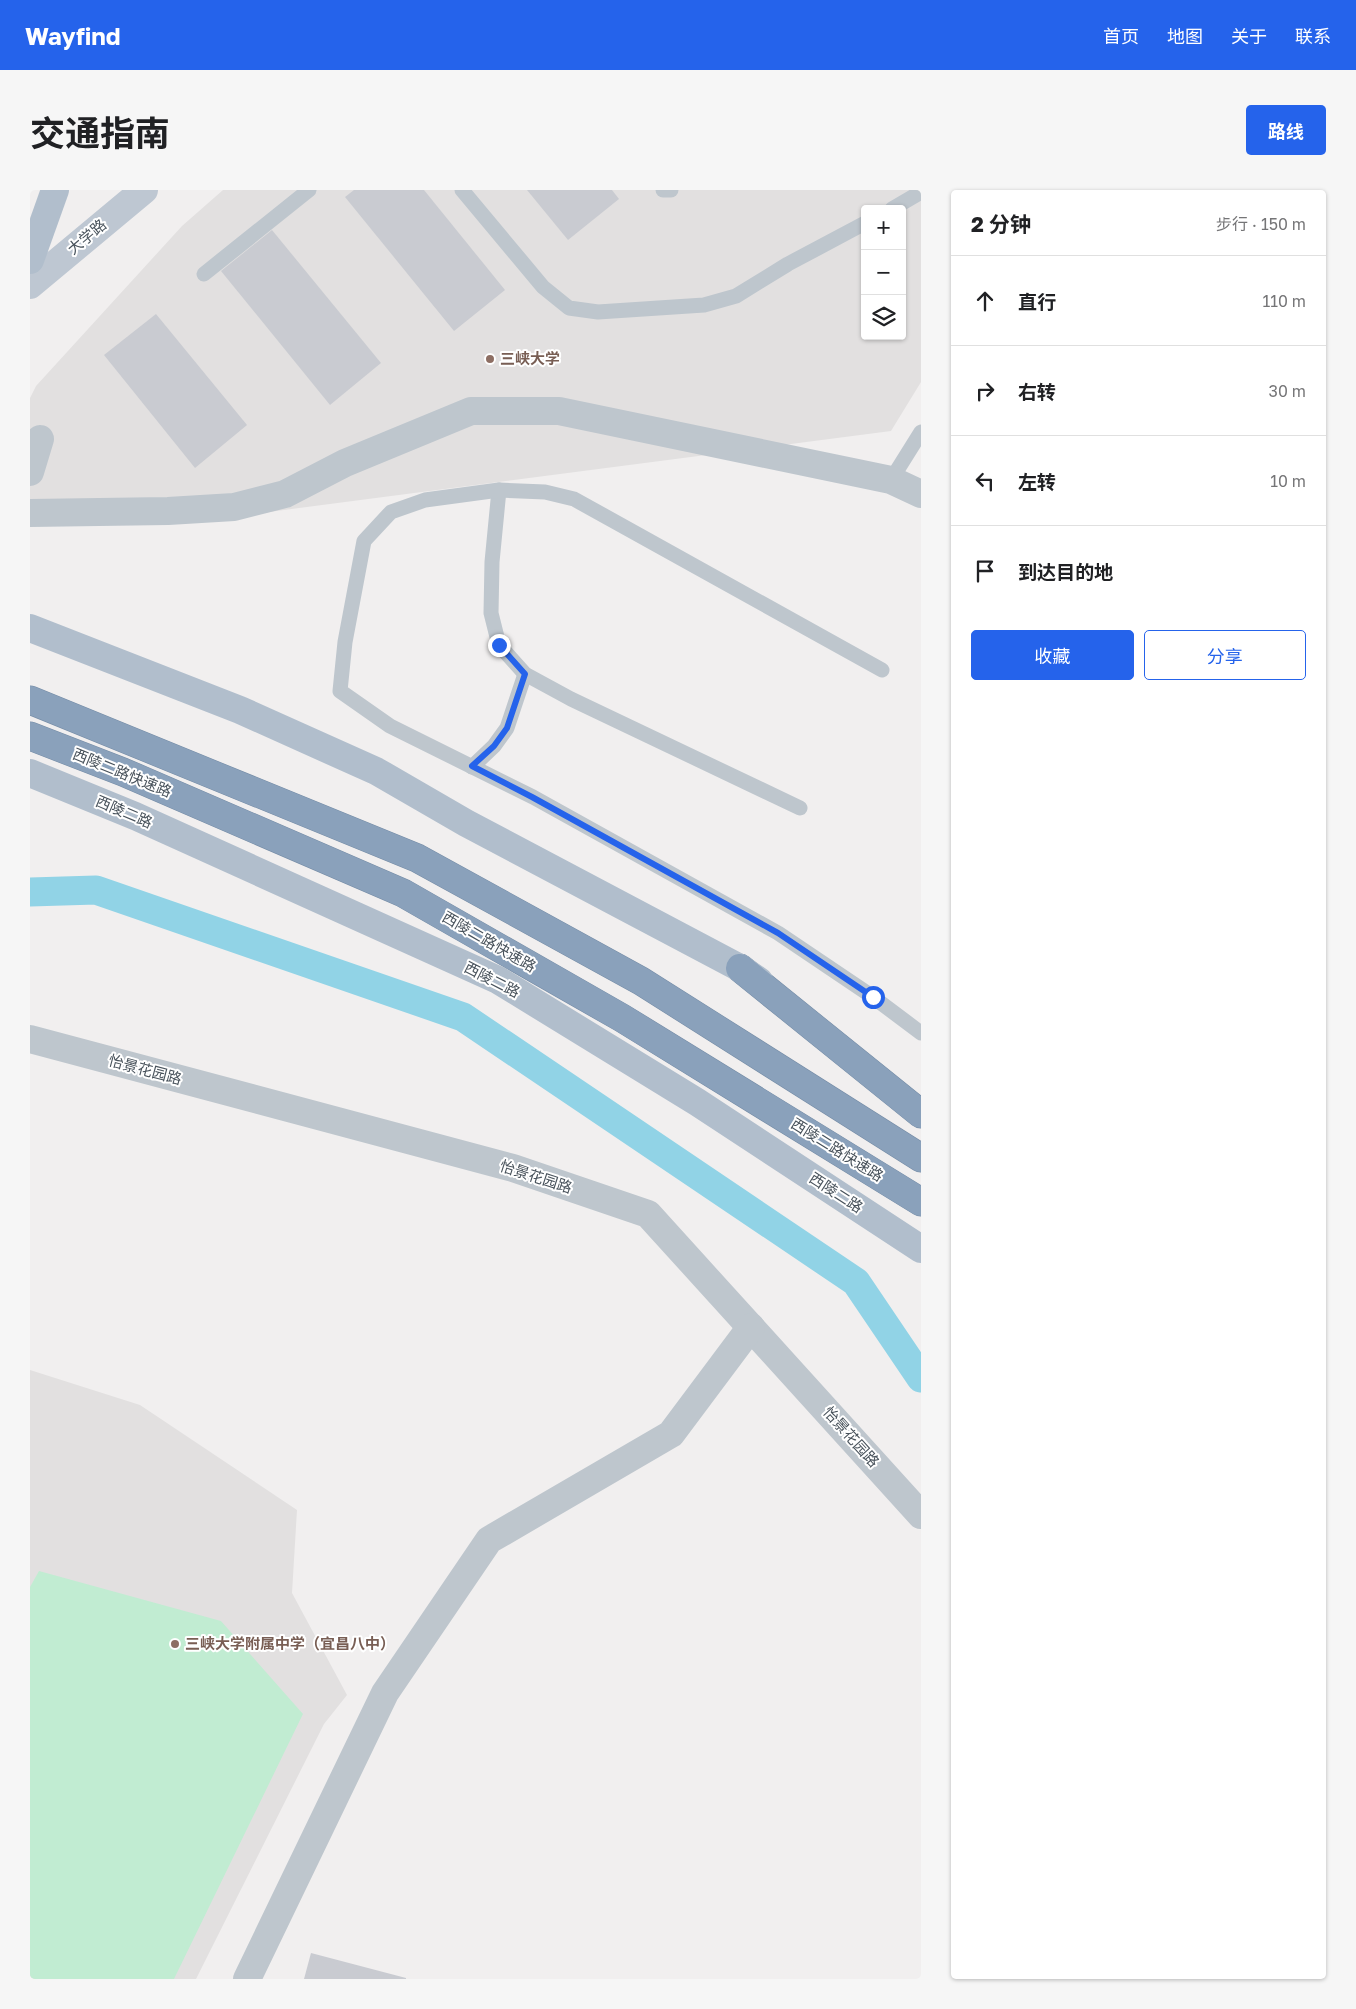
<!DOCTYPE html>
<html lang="zh">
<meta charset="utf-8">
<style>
:root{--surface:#fff;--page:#f6f6f6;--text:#202124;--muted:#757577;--line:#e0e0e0;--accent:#2563eb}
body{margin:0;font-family:"Golos Text","Noto Sans SC",sans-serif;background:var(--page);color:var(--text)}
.controls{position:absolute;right:15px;top:15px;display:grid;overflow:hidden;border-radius:5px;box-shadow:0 1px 4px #0004}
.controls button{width:45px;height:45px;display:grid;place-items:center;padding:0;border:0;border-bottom:1px solid var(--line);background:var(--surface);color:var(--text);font:25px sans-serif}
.stop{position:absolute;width:15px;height:15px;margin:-11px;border:4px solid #2563eb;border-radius:50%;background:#fff}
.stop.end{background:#2563eb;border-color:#fff;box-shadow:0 1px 5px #0008}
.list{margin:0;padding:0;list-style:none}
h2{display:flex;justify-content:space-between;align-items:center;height:65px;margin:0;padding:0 20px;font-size:21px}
h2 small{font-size:16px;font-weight:400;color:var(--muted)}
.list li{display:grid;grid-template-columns:32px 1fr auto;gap:15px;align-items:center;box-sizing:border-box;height:90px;padding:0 20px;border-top:1px solid var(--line)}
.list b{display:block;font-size:19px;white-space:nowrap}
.list em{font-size:16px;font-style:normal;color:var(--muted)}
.actions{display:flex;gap:10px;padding:15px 20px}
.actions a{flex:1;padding:11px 0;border:1px solid var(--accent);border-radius:5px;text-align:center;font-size:18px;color:var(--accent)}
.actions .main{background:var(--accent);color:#fff}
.icon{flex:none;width:28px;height:28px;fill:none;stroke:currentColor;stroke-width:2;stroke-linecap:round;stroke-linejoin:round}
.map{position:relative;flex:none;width:891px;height:1789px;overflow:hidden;border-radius:5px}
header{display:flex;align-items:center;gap:30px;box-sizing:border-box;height:70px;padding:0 25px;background:var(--accent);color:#fff}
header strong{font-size:24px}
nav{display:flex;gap:28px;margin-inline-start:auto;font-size:18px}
.intro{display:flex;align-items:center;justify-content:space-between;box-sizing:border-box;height:120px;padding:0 30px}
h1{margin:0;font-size:35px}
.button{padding:12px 22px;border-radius:5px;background:var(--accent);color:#fff;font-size:18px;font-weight:700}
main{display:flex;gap:30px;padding:0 30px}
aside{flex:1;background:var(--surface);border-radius:5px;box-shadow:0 1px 4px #0004}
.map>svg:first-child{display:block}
.education{fill:#e2e0e0;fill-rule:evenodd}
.green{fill:#c1ecd2}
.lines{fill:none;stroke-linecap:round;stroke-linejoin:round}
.canal{stroke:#91d3e6;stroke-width:29}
.building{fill:#c9cbd1}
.highway-casing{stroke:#758ca6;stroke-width:29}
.lane{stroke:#bec6cd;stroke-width:15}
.street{stroke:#bec6cd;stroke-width:28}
.secondary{stroke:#bec7d2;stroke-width:28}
.primary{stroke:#b1becc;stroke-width:28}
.highway{stroke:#8aa1bb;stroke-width:28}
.route{stroke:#2563eb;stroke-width:6}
.education-dot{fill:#8d6e63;stroke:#fff;stroke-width:2}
.labels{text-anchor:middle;stroke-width:4;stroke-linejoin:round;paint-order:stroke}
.street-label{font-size:15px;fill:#48525b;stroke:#fff}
.education-label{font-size:15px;font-weight:bold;fill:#785e54;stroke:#fff;text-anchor:start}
</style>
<header>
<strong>Wayfind</strong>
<nav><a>首页</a><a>地图</a><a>关于</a><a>联系</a></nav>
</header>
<div class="intro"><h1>交通指南</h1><a class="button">路线</a></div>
<main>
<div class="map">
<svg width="891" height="1789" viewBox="0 0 891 1789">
<rect width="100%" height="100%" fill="#f1efef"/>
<g class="education">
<path d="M193 0H891V192L861 241 177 330 0 334V208L6 196 152 36ZM835 19H872V146H835Z"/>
<path d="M0 1180 110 1215 267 1320 262 1403 317 1505 294 1534 166 1789H0Z"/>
</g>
<path class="green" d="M9 1381 191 1431 273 1524 144 1789H0V1397Z"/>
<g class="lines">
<path class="canal" d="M0 702 66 700 433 827 826 1092 891 1188"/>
</g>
<g class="building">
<path d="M324 0H394L475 100 424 141 315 7Z"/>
<path d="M497 0H582L589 9 538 50Z"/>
<path d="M242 40 351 173 300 215 191 81Z"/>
<path d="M126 124 217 235 165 278 74 165Z"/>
<path d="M281 1763 376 1788V1789H274Z"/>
</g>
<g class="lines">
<defs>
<g id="highway">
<path d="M0 510 387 668 611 791 891 968"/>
<path d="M0 546 93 582 373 703 592 828 891 1012"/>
<path d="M710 778 891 924"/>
</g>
</defs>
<use href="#highway" class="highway-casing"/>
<g class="lane">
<path d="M432 0 513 97 539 118 568 122 674 115 706 106 758 74 835 33"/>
<path d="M633 0H641"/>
<path d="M862 19 891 2"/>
<path d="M174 84 279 0"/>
<path d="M861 290 891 242"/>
<path d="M469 300 462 372 461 423 469 455 495 484 541 509 770 618"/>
<path d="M852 480 544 309 515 302 469 300 395 310 361 322 334 351 315 452 310 501 360 536 503 607 748 743 843 807 891 843"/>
<path d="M442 577 464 556 477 538 495 484"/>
</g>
<g class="street">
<path d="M0 282 10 249"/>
<path d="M0 323 138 321 204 317 255 304 315 273 441 221H529L861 290 891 304"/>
<path d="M0 849 483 978 618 1024 891 1325"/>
<path d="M217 1789 355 1503 459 1350 641 1244 721 1137"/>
</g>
<path class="secondary" d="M0 95 114 0"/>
<g class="primary">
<path d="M0 70 25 0"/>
<path d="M0 438 210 520 346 581 436 633 710 778 729 791"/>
<path d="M0 583 105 626 468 790 667 912 891 1059"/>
</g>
<use href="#highway" class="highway"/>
</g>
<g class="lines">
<path class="route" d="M469 455 495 484 477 538 464 556 442 576 502 607 748 743 843 807"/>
</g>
<g class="education-dot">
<circle cx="460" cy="169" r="5"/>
<circle cx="145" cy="1454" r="5"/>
</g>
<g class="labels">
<g class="street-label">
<text transform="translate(57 47) rotate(-40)" y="5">大学路</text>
<text transform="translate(92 583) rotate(22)" y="5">西陵二路快速路</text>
<text transform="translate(94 622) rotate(23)" y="5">西陵二路</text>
<text transform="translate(459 752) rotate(30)" y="5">西陵二路快速路</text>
<text transform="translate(462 790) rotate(27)" y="5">西陵二路</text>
<text transform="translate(115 880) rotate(15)" y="5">怡景花园路</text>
<text transform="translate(807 960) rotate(32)" y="5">西陵二路快速路</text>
<text transform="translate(506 987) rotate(18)" y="5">怡景花园路</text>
<text transform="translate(806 1003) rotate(33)" y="5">西陵二路</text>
<text transform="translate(821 1247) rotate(48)" y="5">怡景花园路</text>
</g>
<g class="education-label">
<text x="470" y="174">三峡大学</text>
<text x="155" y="1459">三峡大学附属中学（宜昌八中）</text>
</g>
</g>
</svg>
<div class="controls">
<button>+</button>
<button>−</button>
<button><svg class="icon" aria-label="layers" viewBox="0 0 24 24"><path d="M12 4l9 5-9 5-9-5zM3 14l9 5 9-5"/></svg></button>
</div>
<div class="stop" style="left:843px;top:807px"></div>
<div class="stop end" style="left:469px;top:455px"></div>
</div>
<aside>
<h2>2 分钟<small>步行 · 150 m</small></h2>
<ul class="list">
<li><svg class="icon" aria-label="ahead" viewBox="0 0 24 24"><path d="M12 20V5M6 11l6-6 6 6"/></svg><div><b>直行</b></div><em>110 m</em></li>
<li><svg class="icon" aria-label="right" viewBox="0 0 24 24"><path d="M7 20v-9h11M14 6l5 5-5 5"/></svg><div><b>右转</b></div><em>30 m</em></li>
<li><svg class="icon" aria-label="left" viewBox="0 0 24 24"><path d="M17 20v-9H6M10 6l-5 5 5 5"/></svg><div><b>左转</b></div><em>10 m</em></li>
<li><svg class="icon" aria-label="arrive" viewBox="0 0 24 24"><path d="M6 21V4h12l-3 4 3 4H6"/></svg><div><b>到达目的地</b></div></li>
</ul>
<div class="actions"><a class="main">收藏</a><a>分享</a></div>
</aside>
</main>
